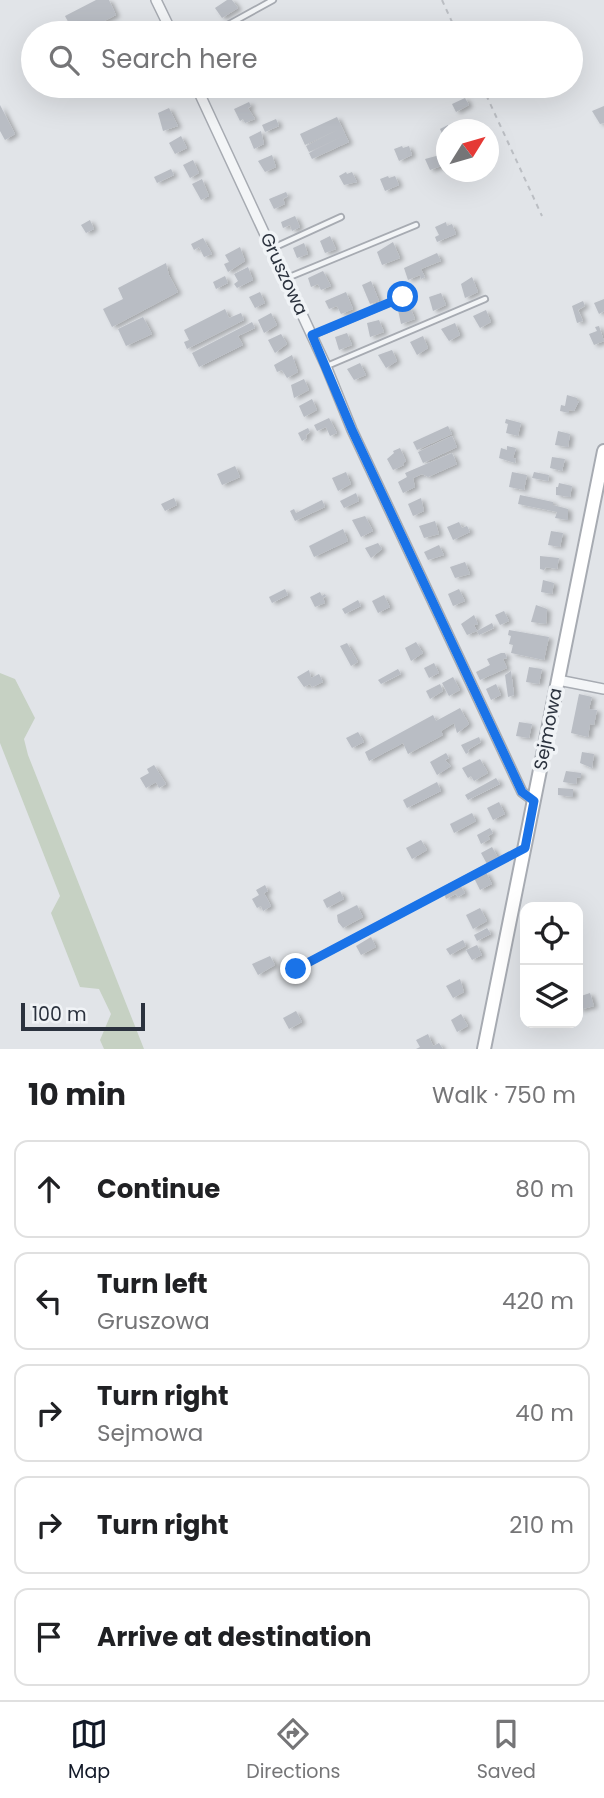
<!DOCTYPE html>
<meta charset="utf-8">
<style>
:root{--surface:#fff;--page:#f2f2f2;--text:#202124;--muted:#757577;--line:#e0e0e0;--accent:#111827}
body{margin:0;font-family:Poppins,sans-serif;background:var(--page);color:var(--text)}
.controls{position:absolute;right:21px;bottom:21px;display:grid;overflow:hidden;border-radius:14px;box-shadow:0 7px 28px #0002}
.controls button{width:63px;height:63px;display:grid;place-items:center;padding:0;border:0;border-bottom:2px solid var(--line);background:var(--surface);color:var(--text);font:35px sans-serif}
.compass{position:absolute;left:436px;top:119px;width:63px;height:63px;border-radius:50%;background:var(--surface);box-shadow:0 7px 28px #0002;rotate:53deg}
.scale{position:absolute;left:21px;bottom:18px;width:124px;box-sizing:border-box;padding-left:7px;border:4px solid #2b323e;border-top:0;font-size:19px;line-height:24px;white-space:nowrap;color:#2b323e;-webkit-text-stroke:5px #f0f3f6;paint-order:stroke}
.stop{position:absolute;width:21px;height:21px;margin:-16px;border:5px solid #1a73e8;border-radius:50%;background:#fff}
.stop.end{background:#1a73e8;border-color:#fff;box-shadow:0 2px 7px #0008}
.list{margin:0;padding:0;list-style:none}
h2{display:flex;justify-content:space-between;align-items:center;height:91px;margin:0;padding:0 28px;font-size:30px}
h2 small{font-size:23px;font-weight:400;color:var(--muted)}
.list li{display:grid;grid-template-columns:46px 1fr auto;gap:21px;align-items:center;box-sizing:border-box;height:98px;margin:0 14px 14px;padding:0 14px;border:2px solid var(--line);border-radius:14px}
.list b{display:block;font-size:26px;white-space:nowrap}
.list p{margin:0;font-size:23px;white-space:nowrap;color:var(--muted)}
.list em{font-size:23px;font-style:normal;color:var(--muted)}
.icon{flex:none;width:38px;height:38px;fill:none;stroke:currentColor;stroke-width:2;stroke-linecap:round;stroke-linejoin:round}
.map{position:relative;flex:none;width:604px;height:1049px;overflow:hidden}
.search{position:absolute;background:var(--surface);box-shadow:0 7px 28px #0002;left:21px;right:21px;top:21px;height:77px;display:flex;align-items:center;gap:18px;box-sizing:border-box;padding:0 24px;border-radius:38px;color:var(--muted);font-size:26px}
.sheet{height:651px;background:var(--surface)}
nav{display:flex;justify-content:space-around;align-items:center;box-sizing:border-box;height:98px;border-top:2px solid var(--line);background:var(--surface);font-size:19px;color:var(--muted)}
nav a{display:grid;justify-items:center;gap:4px}
nav .on{color:var(--accent)}
.map>svg:first-child{display:block}
.green{fill:#c6d1c3}
.building{fill:#b9bdc4;filter:url(#shadow)}
.lines{fill:none;stroke-linecap:round;stroke-linejoin:round}
.service-casing{stroke:#a7abb2;stroke-width:8}
.minor-casing{stroke:#a7abb2;stroke-width:12}
.secondary-casing{stroke:#a7abb2;stroke-width:16}
.path{stroke:#bbbec3;stroke-width:2;stroke-dasharray:5 5;stroke-linecap:butt}
.service{stroke:#f3f5f7;stroke-width:4.5}
.minor{stroke:#f3f5f7;stroke-width:9}
.secondary{stroke:#fff;stroke-width:12}
.route{stroke:#1a73e8;stroke-width:9}
.labels{text-anchor:middle;stroke-width:7;stroke-linejoin:round;paint-order:stroke}
.street-label{font-size:18px;fill:#2b323e;stroke:#f0f3f6}
</style>
<div class="map">
<svg width="604" height="1049" viewBox="0 0 604 1049">
<defs>
<filter id="shadow"><feDropShadow dx="4" dy="2" stdDeviation="2" flood-color="#0004"/></filter>
</defs>
<rect width="100%" height="100%" fill="#e1e4e8"/>
<path class="green" d="M0 673 15 679 35 718 24 739 28 755 144 1049H104L100 1040 111 1014 99 989 80 987 51 913 60 896 0 743Z"/>
<g class="building">
<path d="M96 0H109L116 15 81 33H74L65 16Z"/>
<path d="M227 0H232L238 8 222 18 215 8Z"/>
<path d="M465 98 469 105 456 112 452 104Z"/>
<path d="M249 102 251 106 248 108 255 119 245 123 243 119 240 121 234 109Z"/>
<path d="M0 105 15 134 5 140 0 131Z"/>
<path d="M604 106V123L600 124 592 111Z"/>
<path d="M169 108 178 126 163 131 158 113Z"/>
<path d="M337 117 349 142 312 159 309 153 343 136 309 152 306 146 339 129 305 145 300 134Z"/>
<path d="M276 119 279 126 265 132 262 125Z"/>
<path d="M448 125 449 127 454 125 456 130H447V144L440 129Z"/>
<path d="M261 131 264 144 254 149 249 137Z"/>
<path d="M181 136 187 148 175 154 169 143Z"/>
<path d="M402 146 403 148 409 146 412 155 399 161 394 149Z"/>
<path d="M272 155 276 167 265 172 258 161Z"/>
<path d="M440 155 444 165 430 170 425 159Z"/>
<path d="M193 160 199 173 190 178 183 165Z"/>
<path d="M171 169 174 175 157 183 154 177Z"/>
<path d="M346 172 347 174 352 172 357 182 344 185 339 176Z"/>
<path d="M388 176 389 178 395 176 399 185 385 191 380 179Z"/>
<path d="M202 179 209 196 201 200 192 184Z"/>
<path d="M286 192 288 196 283 199 285 204 274 209 269 199Z"/>
<path d="M295 216 300 227 292 231 290 225 283 228 281 222Z"/>
<path d="M90 220 94 229 86 233 81 225Z"/>
<path d="M446 222 447 226 452 224 456 234 437 242 435 237 439 235 435 227Z"/>
<path d="M330 236 336 249 325 253 320 241Z"/>
<path d="M203 238 212 254 204 257 199 247 194 250 191 244Z"/>
<path d="M393 242 400 258 382 265 377 252Z"/>
<path d="M304 243 308 254 297 258 293 248Z"/>
<path d="M240 247 245 261 228 272 224 264 229 262 225 255Z"/>
<path d="M437 253 441 261 421 269 425 277 421 279 420 275 408 280 404 268Z"/>
<path d="M166 263 169 275 178 292 112 327 103 309 123 299 118 288Z"/>
<path d="M248 267 253 280 237 288 234 284 238 281 234 274Z"/>
<path d="M323 271 331 286 321 290 318 284 311 287 308 278Z"/>
<path d="M225 276 228 283 216 289 213 282Z"/>
<path d="M472 277 478 292 465 298 461 284Z"/>
<path d="M371 281 379 301 370 304 362 285Z"/>
<path d="M260 292 265 303 255 308 249 297Z"/>
<path d="M346 292 353 309 341 314 337 306 329 309 325 301Z"/>
<path d="M441 293 446 305 433 311 429 297Z"/>
<path d="M604 299V311L599 314 594 303Z"/>
<path d="M583 301 585 306 578 310 583 321 577 323 572 306Z"/>
<path d="M410 307 415 319 401 324 398 310Z"/>
<path d="M225 309 229 318 241 313 244 320 187 349 184 342 189 340 184 330Z"/>
<path d="M486 310 491 322 480 328 473 316Z"/>
<path d="M271 313 277 325 264 333 258 320Z"/>
<path d="M143 317 152 334 126 346 118 329Z"/>
<path d="M379 320 384 332 370 337 367 323Z"/>
<path d="M252 322 255 328 238 336 243 345 199 367 192 353Z"/>
<path d="M455 323 460 335 449 341 441 329Z"/>
<path d="M599 326 604 341 594 345 589 334 597 331 595 327Z"/>
<path d="M347 333 352 345 339 350 335 337Z"/>
<path d="M281 334 287 344 275 353 268 340Z"/>
<path d="M423 336 428 348 417 355 410 342Z"/>
<path d="M392 350 397 361 386 368 378 355Z"/>
<path d="M292 355 298 372 287 378 282 370 277 372 274 365Z"/>
<path d="M360 363 366 375 354 380 347 369Z"/>
<path d="M304 379 309 390 294 398 291 385Z"/>
<path d="M567 395 577 398V401H579L574 411 569 410V413L560 411 561 405 565 406Z"/>
<path d="M312 399 317 410 304 417 299 406Z"/>
<path d="M329 418 337 433 330 436 326 427 317 431 314 425Z"/>
<path d="M506 419 521 423 518 436 506 433 508 424 505 423Z"/>
<path d="M448 426 452 434 417 450 413 442Z"/>
<path d="M308 428 310 432 306 435 307 438 302 441 298 433Z"/>
<path d="M558 431 570 434 568 447 555 445Z"/>
<path d="M452 436 457 447 423 463 418 452Z"/>
<path d="M507 446 516 448 513 458 516 459 515 463 499 458 501 448 507 450Z"/>
<path d="M400 448 406 461 403 463 404 465 393 470 387 459 394 453 393 451Z"/>
<path d="M452 453 457 464 428 477 422 474 413 478 415 487 403 493 398 482 407 477 405 473Z"/>
<path d="M552 457 565 459 562 471 550 468Z"/>
<path d="M235 466 240 477 222 485 217 474Z"/>
<path d="M346 472 351 484 338 491 332 478Z"/>
<path d="M512 472 527 475 524 490 509 487Z"/>
<path d="M534 472 549 475 548 481 532 478Z"/>
<path d="M559 483 572 486 570 497 556 495V487H558Z"/>
<path d="M356 493 359 501 344 508 340 501Z"/>
<path d="M520 495 553 502V505L568 509V520L555 518 557 512 518 504Z"/>
<path d="M174 498 177 505 165 511 161 504Z"/>
<path d="M421 498 424 511 413 516 408 504Z"/>
<path d="M322 500 325 507 295 521 290 511 294 509 296 513Z"/>
<path d="M365 516 373 531 361 537 352 520Z"/>
<path d="M435 521 439 534 424 538 419 526Z"/>
<path d="M459 522 462 528 467 526 470 532 453 540 447 527Z"/>
<path d="M343 529 348 541 314 557 309 546Z"/>
<path d="M551 531 563 533 560 547 548 545Z"/>
<path d="M378 543 382 549 371 558 365 548Z"/>
<path d="M439 545 444 555 428 560 424 552Z"/>
<path d="M540 556 559 558 557 569 546 567 544 570 540 569Z"/>
<path d="M465 562 470 574 455 578 450 567Z"/>
<path d="M543 580 554 583 552 594 541 592Z"/>
<path d="M285 589 288 595 272 603 269 597Z"/>
<path d="M459 589 465 601 453 606 448 594Z"/>
<path d="M320 592 322 596 325 594 326 596 323 598 325 603 315 607 310 597Z"/>
<path d="M384 595 390 607 378 613 372 601Z"/>
<path d="M358 600 361 606 345 614 342 609Z"/>
<path d="M536 605 547 609 546 624 531 622Z"/>
<path d="M504 611 509 621 500 625 495 615Z"/>
<path d="M474 615 478 624 474 625 477 631 492 623 494 628 479 635 477 631 467 635 461 624Z"/>
<path d="M509 630 549 637 544 660 511 653 513 645 509 644 511 636 508 635Z"/>
<path d="M416 642 423 653 411 661 405 648Z"/>
<path d="M347 643 358 662 351 666 340 646Z"/>
<path d="M501 653H505L507 658 503 659 507 668 480 680 476 672 490 665 487 659Z"/>
<path d="M434 663 439 673 429 678 424 668Z"/>
<path d="M529 667 542 669 539 684 526 682Z"/>
<path d="M398 669 401 674 381 684 378 680Z"/>
<path d="M309 670 311 678 319 674 323 682 312 687 310 684 304 687 297 677Z"/>
<path d="M511 671 514 695 508 697 505 675Z"/>
<path d="M453 677 460 690 449 696 442 683Z"/>
<path d="M440 684 443 691 430 699 426 691Z"/>
<path d="M496 684 501 695 491 700 486 689Z"/>
<path d="M579 694 592 697 589 709 597 710 594 725 590 724 588 737 571 733Z"/>
<path d="M460 708 469 724 464 728 457 733 454 723 441 731 443 735 408 754 403 743 369 761 365 752 433 715 436 721Z"/>
<path d="M519 722 532 724 529 738 516 736Z"/>
<path d="M358 732 364 742 352 748 346 738Z"/>
<path d="M479 737 481 742 468 750 469 752 466 754 461 745Z"/>
<path d="M582 752 594 754 592 768 580 763Z"/>
<path d="M446 753 449 758 445 760 451 766 437 775 430 762Z"/>
<path d="M480 759 488 773 474 781 471 776 468 778 462 768Z"/>
<path d="M154 765 166 784 159 788 156 782 146 788 140 778 149 773 147 769Z"/>
<path d="M566 771 581 773V778L577 777 576 784 563 782Z"/>
<path d="M496 778 500 784 468 800 465 795Z"/>
<path d="M437 782 441 791 407 808 403 800Z"/>
<path d="M558 788 573 789V797L558 795Z"/>
<path d="M499 802 505 814 493 820 487 808Z"/>
<path d="M472 813 476 821 454 833 450 824Z"/>
<path d="M490 828 493 833 488 836 490 839 481 844 477 835Z"/>
<path d="M421 840 427 850 412 859 406 848Z"/>
<path d="M492 847 498 858 487 864 481 853Z"/>
<path d="M486 872 492 884 480 890 474 878Z"/>
<path d="M265 885 268 891 264 893 271 906 263 911 261 906 257 908 252 899 259 895 256 890Z"/>
<path d="M460 885 465 893 458 897 456 894 446 899 444 893Z"/>
<path d="M340 891 344 899 327 908 323 900Z"/>
<path d="M357 905 363 917 343 928 338 922 337 915Z"/>
<path d="M480 908 487 921 473 929 466 915Z"/>
<path d="M487 928 491 934 477 941 474 935Z"/>
<path d="M371 937 376 947 361 955 356 946Z"/>
<path d="M463 940 466 946 450 955 446 949Z"/>
<path d="M477 945 482 955 472 960 466 950Z"/>
<path d="M270 956 275 965 258 975 252 964Z"/>
<path d="M460 979 464 992 453 998 446 986Z"/>
<path d="M590 993 594 1006 579 1010 578 997Z"/>
<path d="M296 1011 302 1022 289 1029 283 1018Z"/>
<path d="M461 1014 468 1026 457 1032 451 1020Z"/>
<path d="M428 1034 433 1046 439 1043 443 1049H416L420 1047 416 1040Z"/>
</g>
<g class="lines">
<defs>
<g id="service">
<path d="M213 33 273 0"/>
<path d="M273 248 341 217"/>
<path d="M287 278 416 225"/>
<path d="M313 335 403 297"/>
<path d="M327 366 485 299"/>
<path d="M296 969 521 850"/>
</g>
<g id="minor">
<path d="M156 0 172 33"/>
<path d="M196 86 326 366 352 430 522 792 534 801"/>
<path d="M558 680 604 689"/>
</g>
<path id="secondary" d="M484 1049 604 451"/>
</defs>
<use href="#service" class="service-casing"/>
<use href="#minor" class="minor-casing"/>
<use href="#secondary" class="secondary-casing"/>
<g class="path">
<path d="M442 0 457 33"/>
<path d="M482 86 542 216"/>
</g>
<use href="#service" class="service"/>
<use href="#minor" class="minor"/>
<use href="#secondary" class="secondary"/>
</g>
<g class="lines">
<path class="route" d="M296 969 525 848 534 801 522 792 352 430 312 335 403 297"/>
</g>
<g class="labels">
<g class="street-label">
<text transform="translate(284 274) rotate(65)" y="6">Gruszowa</text>
<text transform="translate(548 729) rotate(-79)" y="6">Sejmowa</text>
</g>
</g>
</svg>
<div class="controls">
<button><svg class="icon" aria-label="locate" viewBox="0 0 24 24"><circle cx="12" cy="12" r="6"/><path d="M12 2v4M12 18v4M2 12h4M18 12h4"/></svg></button>
<button><svg class="icon" aria-label="layers" viewBox="0 0 24 24"><path d="M12 4l9 5-9 5-9-5zM3 14l9 5 9-5"/></svg></button>
</div>
<svg class="compass" viewBox="-18 -18 36 36"><path d="M0-13l5 13h-10z" fill="#e53935"/><path d="M0 13l5-13h-10z" fill="#757577"/></svg>
<div class="scale">100 m</div>
<div class="stop" style="left:403px;top:297px"></div>
<div class="stop end" style="left:296px;top:969px"></div>
<div class="search"><svg class="icon" aria-label="search" viewBox="0 0 24 24"><circle cx="10" cy="10" r="6"/><path d="M15 15l6 6"/></svg>Search here</div>
</div>
<section class="sheet">
<h2>10 min<small>Walk · 750 m</small></h2>
<ul class="list">
<li><svg class="icon" aria-label="ahead" viewBox="0 0 24 24"><path d="M12 20V5M6 11l6-6 6 6"/></svg><div><b>Continue</b></div><em>80 m</em></li>
<li><svg class="icon" aria-label="left" viewBox="0 0 24 24"><path d="M17 20v-9H6M10 6l-5 5 5 5"/></svg><div><b>Turn left</b><p>Gruszowa</p></div><em>420 m</em></li>
<li><svg class="icon" aria-label="right" viewBox="0 0 24 24"><path d="M7 20v-9h11M14 6l5 5-5 5"/></svg><div><b>Turn right</b><p>Sejmowa</p></div><em>40 m</em></li>
<li><svg class="icon" aria-label="right" viewBox="0 0 24 24"><path d="M7 20v-9h11M14 6l5 5-5 5"/></svg><div><b>Turn right</b></div><em>210 m</em></li>
<li><svg class="icon" aria-label="arrive" viewBox="0 0 24 24"><path d="M6 21V4h12l-3 4 3 4H6"/></svg><div><b>Arrive at destination</b></div></li>
</ul>
</section>
<nav>
<a class="on"><svg class="icon" aria-label="map" viewBox="0 0 24 24"><path d="M3 6l6-2 6 2 6-2v14l-6 2-6-2-6 2zM9 4v14M15 6v14"/></svg>Map</a>
<a><svg class="icon" aria-label="directions" viewBox="0 0 24 24"><path d="M12 3l9 9-9 9-9-9zM9 14v-3h6M13 9l2 2-2 2"/></svg>Directions</a>
<a><svg class="icon" aria-label="saved" viewBox="0 0 24 24"><path d="M7 4h10v16l-5-4-5 4z"/></svg>Saved</a>
</nav>
